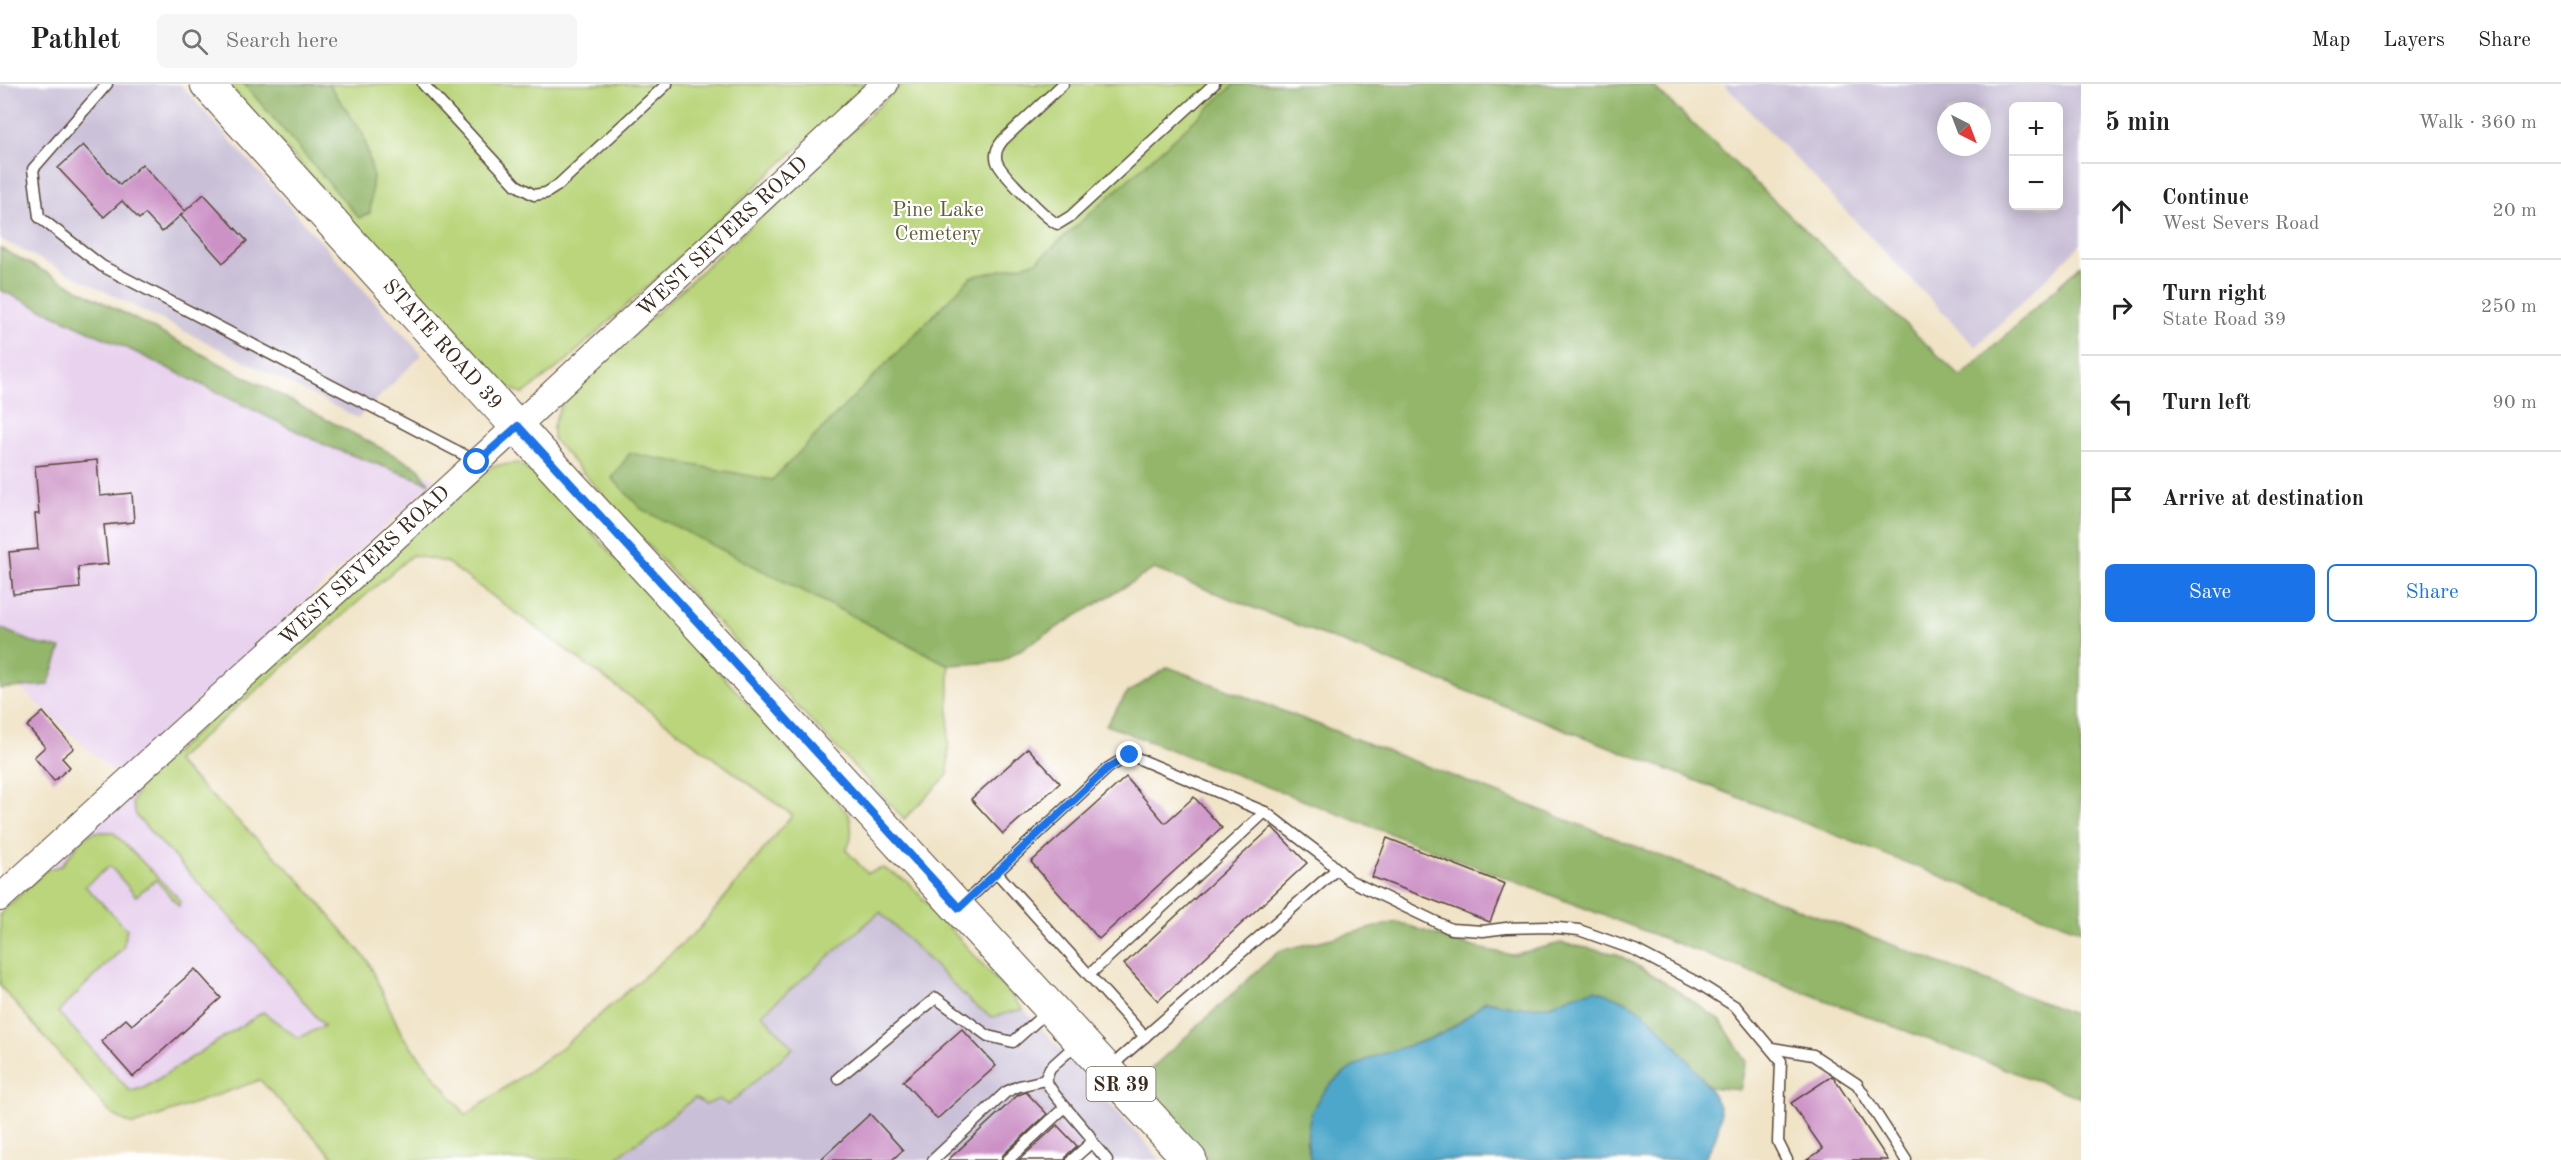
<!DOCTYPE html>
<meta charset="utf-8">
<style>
:root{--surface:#fff;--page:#f6f6f6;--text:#222;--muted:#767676;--line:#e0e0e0;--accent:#1a73e8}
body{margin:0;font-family:"Old Standard TT",serif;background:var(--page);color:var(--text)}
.controls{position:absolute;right:18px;top:18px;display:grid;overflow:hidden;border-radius:9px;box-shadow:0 3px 15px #0003}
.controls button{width:54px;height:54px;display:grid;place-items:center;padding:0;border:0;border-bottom:2px solid var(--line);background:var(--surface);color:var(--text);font:30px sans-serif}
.compass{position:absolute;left:1937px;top:18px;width:54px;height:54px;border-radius:50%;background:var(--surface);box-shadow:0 3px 15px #0003;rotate:138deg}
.stop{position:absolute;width:18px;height:18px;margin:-14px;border:4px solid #1a73e8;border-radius:50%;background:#fff}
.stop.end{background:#1a73e8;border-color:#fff;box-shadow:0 2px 6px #0008}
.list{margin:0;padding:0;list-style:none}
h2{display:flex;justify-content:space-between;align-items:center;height:78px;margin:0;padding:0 24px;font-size:26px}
h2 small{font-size:20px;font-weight:400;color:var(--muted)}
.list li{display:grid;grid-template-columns:39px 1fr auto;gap:18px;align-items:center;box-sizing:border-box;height:96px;padding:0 24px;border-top:2px solid var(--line)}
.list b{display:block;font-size:22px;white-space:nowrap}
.list p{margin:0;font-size:20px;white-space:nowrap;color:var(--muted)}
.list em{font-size:20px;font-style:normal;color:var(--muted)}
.actions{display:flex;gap:12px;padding:18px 24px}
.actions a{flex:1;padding:14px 0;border:2px solid var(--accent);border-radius:9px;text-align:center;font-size:21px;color:var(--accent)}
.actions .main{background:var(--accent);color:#fff}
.icon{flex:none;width:33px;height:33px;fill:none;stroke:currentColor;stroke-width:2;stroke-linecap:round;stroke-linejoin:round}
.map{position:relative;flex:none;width:2081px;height:1076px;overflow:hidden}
header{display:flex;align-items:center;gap:36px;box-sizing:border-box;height:84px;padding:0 30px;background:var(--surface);border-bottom:2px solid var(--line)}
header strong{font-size:28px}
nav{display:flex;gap:33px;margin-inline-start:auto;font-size:21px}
.search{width:420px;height:54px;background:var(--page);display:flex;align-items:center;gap:15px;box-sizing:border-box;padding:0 21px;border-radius:9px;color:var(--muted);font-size:22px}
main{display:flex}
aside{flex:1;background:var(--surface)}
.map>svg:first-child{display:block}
.built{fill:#e8d2ee}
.industrial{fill:#c9bfd7;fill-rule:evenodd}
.green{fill:#bad57b;stroke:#7a804c;stroke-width:1.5;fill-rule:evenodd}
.forest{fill:#93b66b;stroke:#677044;stroke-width:1.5}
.water{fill:#4da7cb;stroke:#446874;stroke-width:1.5}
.building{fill:#cc92c6}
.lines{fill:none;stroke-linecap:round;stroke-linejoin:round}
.service-casing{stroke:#564637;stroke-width:13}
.tertiary-casing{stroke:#564637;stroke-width:28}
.primary-casing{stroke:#564637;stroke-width:35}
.service{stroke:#fff;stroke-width:10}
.tertiary{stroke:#fff;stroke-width:26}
.primary{stroke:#fff;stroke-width:33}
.route{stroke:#1a73e8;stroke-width:8}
.labels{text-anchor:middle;stroke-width:4.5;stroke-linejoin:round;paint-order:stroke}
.shield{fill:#fff;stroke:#766a62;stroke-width:1.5}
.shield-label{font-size:20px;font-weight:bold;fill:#3b2a1e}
.park-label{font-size:21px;fill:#615d3a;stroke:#fff}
.street-label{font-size:21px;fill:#3b2a1e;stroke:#fff}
</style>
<header>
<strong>Pathlet</strong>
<div class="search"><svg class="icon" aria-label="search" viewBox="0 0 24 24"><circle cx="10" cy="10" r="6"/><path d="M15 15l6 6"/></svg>Search here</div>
<nav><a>Map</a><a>Layers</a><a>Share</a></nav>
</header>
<main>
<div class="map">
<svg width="2081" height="1076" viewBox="0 0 2081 1076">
<rect width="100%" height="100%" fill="#fff"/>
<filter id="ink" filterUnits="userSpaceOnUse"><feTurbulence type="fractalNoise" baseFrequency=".0167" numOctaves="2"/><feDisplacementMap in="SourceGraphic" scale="12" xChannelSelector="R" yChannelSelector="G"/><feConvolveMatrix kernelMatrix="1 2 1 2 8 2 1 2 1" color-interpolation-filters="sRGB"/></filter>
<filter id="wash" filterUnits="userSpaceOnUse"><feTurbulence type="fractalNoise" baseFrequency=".008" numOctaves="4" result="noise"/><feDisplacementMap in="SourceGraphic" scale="24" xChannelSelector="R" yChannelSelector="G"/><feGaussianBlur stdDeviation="1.35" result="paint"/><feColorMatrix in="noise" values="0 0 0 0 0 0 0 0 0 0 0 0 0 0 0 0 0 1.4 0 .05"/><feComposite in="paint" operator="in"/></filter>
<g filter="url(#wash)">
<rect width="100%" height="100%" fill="#f0e3c6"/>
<g class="built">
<path d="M0 189 436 395 117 691 0 586Z"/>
<path d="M171 671 298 794 368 877 358 934 133 1041 111 1030 0 902V830Z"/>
</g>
<g class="industrial">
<path d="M0 0H180L422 271 358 334 0 155Z"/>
<path d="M1724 0H2081V160L1976 263ZM2014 22H2058V122H2014ZM1946 27H1982V63H1946Z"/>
<path d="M907 797 1161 1076H584Z"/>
</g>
<g class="green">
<path d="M228 0H867L565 278 523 310 498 299Z"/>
<path d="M902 0H1272L752 481 949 581 948 691 904 735 704 524 553 355V342L563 316Z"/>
<path d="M519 379 548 400 849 731C852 742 853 756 846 766L867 789 883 784 907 797 1023 925 992 933 973 920 880 828 762 930 793 964 728 1021 719 1015 706 1021 695 1014 613 1076H336L260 996 133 1041 111 1030 0 902V830L46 786 61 782 82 755 94 748H113L180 816 179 822 156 796 136 812 110 782 85 802 127 845 123 864 58 928 130 1007 144 1004 263 928 298 954 324 942 258 863 137 733 132 719 141 699 469 398 493 382ZM412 471 446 478 792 731 699 845 564 962 466 1031 402 951 368 877 298 794 175 677Z"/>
</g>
<g class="forest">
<path d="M244 0H329L363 50 373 90 370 129 359 134Z"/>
<path d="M1235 0H1651L1961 293 2081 181V847L1154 485 1000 578 949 581 641 425 612 394 630 369 772 396 971 193 1036 178Z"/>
<path d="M0 164 419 384 429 399 327 362 137 269 0 206Z"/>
<path d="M0 544 37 560 61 564 48 601 0 605Z"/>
<path d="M1168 583 2081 933V1014L1106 641 1127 609Z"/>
<path d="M1397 838 1473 863 1512 871 1561 859 1617 870 1663 897 1721 937 1746 977 1740 1006 1709 1003C1671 960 1644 905 1578 910 1568 911 1558 920 1548 922 1528 927 1505 921 1485 917L1471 930 1443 949 1406 964 1306 1057 1311 1076H1209L1167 1031 1142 993 1279 867Z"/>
</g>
<path class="water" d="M1595 906C1611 911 1628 917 1642 927 1658 938 1720 1011 1720 1028 1721 1045 1712 1062 1704 1076H1311C1298 1029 1323 999 1364 977 1386 965 1417 962 1441 950 1457 942 1472 929 1485 917L1518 923 1548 922 1576 910Z"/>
<g id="blocks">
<g class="building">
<path d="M83 61 120 101 142 80 185 127 204 110 247 157 223 179 181 132 183 129 162 148 145 130 139 135 122 117 104 133 58 84Z"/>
<path d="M97 376 100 412 132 409 134 438 104 441 108 480 78 483 80 504 13 510 9 468 38 465 35 430H39L35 382Z"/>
<path d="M43 628 74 664 62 674 70 683 54 697 34 673 45 663 27 642Z"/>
<path d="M1028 664 1060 699 1003 750 971 715Z"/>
<path d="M1126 693 1165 739 1194 713 1222 744 1099 855 1031 778Z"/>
<path d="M1272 743 1307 779 1158 917 1124 880Z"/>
<path d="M1387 754 1505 800 1490 838 1372 793Z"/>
<path d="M195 885 221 914 133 993 101 957 126 935 132 941Z"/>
<path d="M962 945 996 982 937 1035 903 997Z"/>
<path d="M1832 992 1834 994 1888 1076H1807L1823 1065 1791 1019Z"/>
<path d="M1026 1008 1047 1030 1003 1071 1001 1076H948L1018 1011Z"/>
<path d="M870 1030 903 1066 892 1076H820Z"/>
<path d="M1057 1041 1077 1062 1067 1071 1065 1076H1019Z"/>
</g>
</g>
</g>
<g filter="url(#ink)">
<use href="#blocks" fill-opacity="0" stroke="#564637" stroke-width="1.5"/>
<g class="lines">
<defs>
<g id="service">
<path d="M107 0 33 85 39 133 102 182 476 377"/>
<path d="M423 0 516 101 534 111 546 109 557 102 667 0"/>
<path d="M1063 0 1003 56C998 62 994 70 997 78 1000 88 1048 137 1058 140L1071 132 1214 0"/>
<path d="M997 789 1145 953"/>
<path d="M961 822 1108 684 1130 671 1265 728 1325 774 1349 796 1451 845 1483 847 1506 844 1547 843 1579 846 1635 866 1698 899 1736 923 1781 977 1778 1058 1787 1076"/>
<path d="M1089 891 1265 728"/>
<path d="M1772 964 1813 971 1857 1000 1906 1076"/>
<path d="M1109 984 1337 785"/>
<path d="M838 994 936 914 988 952 1013 958 1049 926"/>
<path d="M1092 1058 1107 1076"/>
<path d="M933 1076 1006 1008 1019 1002 1045 996"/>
<path d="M1008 1076 1065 1023"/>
<path d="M1072 1076 1092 1058 1089 1051 1055 1011 1045 996 1050 984 1079 958"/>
</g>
<path id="tertiary" d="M0 814 517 342 885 0"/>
<path id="primary" d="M207 0 550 379 1190 1076"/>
</defs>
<use href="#service" class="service-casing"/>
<use href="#tertiary" class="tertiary-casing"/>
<use href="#primary" class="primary-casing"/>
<use href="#service" class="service"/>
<use href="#tertiary" class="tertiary"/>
<use href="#primary" class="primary"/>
</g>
</g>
<g class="lines" filter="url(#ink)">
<path class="route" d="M477 378 518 342 959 824 1108 684 1130 671"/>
</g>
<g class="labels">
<rect class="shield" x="1086.5" y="983" width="69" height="34" rx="4.5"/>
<g class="shield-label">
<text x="1121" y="1007">SR 39</text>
</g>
<g class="park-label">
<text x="938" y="132">Pine Lake<tspan x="938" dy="24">Cemetery</tspan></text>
</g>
<g class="street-label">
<text transform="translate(722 152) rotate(-43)" y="7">WEST SEVERS ROAD</text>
<text transform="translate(443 260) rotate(48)" y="7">STATE ROAD 39</text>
<text transform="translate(364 481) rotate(-43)" y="7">WEST SEVERS ROAD</text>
</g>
</g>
</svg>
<div class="controls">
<button>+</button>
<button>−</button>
</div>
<svg class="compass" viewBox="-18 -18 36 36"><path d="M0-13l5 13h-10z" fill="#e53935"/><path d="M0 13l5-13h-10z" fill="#767676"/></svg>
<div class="stop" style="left:477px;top:378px"></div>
<div class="stop end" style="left:1130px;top:671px"></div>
</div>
<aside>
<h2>5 min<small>Walk · 360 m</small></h2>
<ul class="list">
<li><svg class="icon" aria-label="ahead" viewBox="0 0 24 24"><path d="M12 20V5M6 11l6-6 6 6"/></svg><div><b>Continue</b><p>West Severs Road</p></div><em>20 m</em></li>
<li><svg class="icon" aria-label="right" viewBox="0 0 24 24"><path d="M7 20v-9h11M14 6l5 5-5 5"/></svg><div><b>Turn right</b><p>State Road 39</p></div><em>250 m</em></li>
<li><svg class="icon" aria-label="left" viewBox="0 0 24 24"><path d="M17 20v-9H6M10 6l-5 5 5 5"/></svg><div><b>Turn left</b></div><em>90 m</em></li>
<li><svg class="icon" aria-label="arrive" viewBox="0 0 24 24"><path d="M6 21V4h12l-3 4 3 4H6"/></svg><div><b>Arrive at destination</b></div></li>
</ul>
<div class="actions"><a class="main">Save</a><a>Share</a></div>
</aside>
</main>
